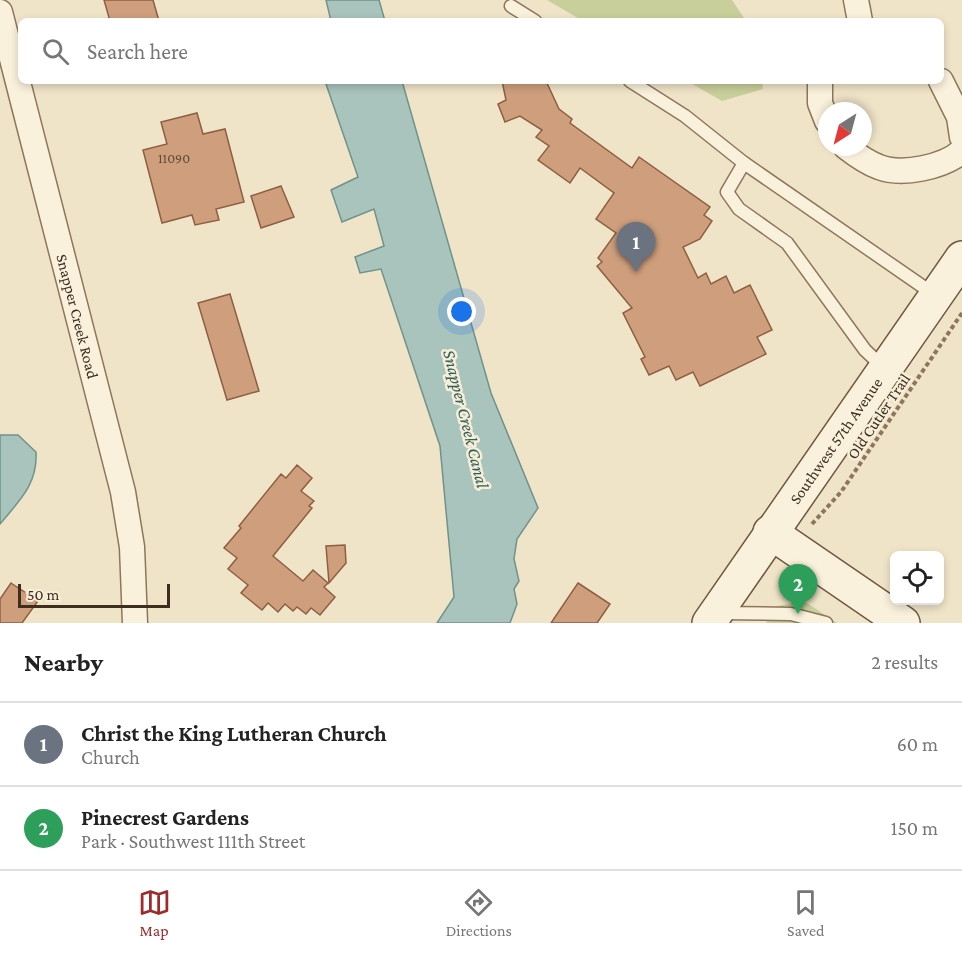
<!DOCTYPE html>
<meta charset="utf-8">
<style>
:root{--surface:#fff;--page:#f2f2f2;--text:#222;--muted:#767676;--line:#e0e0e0;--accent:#9e2a2b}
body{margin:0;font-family:"Crimson Pro",serif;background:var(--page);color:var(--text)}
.controls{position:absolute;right:18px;bottom:18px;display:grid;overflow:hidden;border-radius:9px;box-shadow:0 3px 9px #0003}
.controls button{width:54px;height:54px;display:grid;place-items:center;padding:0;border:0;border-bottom:2px solid var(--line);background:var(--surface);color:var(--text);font:30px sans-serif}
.compass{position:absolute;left:818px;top:102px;width:54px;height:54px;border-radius:50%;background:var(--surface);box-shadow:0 3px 9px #0003;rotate:216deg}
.scale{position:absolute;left:18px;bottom:15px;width:152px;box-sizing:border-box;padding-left:6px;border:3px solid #3d2e20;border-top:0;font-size:16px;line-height:21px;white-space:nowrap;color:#3d2e20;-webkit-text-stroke:4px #f7eed8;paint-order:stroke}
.you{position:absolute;left:462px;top:312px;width:21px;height:21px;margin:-15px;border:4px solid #fff;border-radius:50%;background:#1a73e8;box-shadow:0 0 0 9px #1a73e833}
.badge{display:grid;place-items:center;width:39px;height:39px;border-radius:50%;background:var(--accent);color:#fff;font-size:20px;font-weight:700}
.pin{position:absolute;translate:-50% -50px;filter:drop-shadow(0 2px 3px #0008)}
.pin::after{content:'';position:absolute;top:32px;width:21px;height:18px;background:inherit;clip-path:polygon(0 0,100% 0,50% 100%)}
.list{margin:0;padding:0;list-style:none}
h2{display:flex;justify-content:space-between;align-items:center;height:78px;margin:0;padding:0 24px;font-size:26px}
h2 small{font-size:20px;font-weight:400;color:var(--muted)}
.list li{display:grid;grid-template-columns:39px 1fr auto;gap:18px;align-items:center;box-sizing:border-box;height:84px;padding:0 24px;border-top:2px solid var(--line)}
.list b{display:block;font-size:22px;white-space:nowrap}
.list p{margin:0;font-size:20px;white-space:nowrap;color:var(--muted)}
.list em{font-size:20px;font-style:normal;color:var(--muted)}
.icon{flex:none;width:33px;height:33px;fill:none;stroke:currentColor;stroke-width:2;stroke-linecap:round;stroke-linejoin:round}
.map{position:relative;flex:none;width:962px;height:623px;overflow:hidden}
.search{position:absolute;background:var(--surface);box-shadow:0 3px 9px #0003;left:18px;right:18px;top:18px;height:66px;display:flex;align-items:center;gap:15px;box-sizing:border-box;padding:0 21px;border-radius:9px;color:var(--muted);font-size:22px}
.sheet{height:246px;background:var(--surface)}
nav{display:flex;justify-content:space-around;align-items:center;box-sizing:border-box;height:84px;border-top:2px solid var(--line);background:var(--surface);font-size:16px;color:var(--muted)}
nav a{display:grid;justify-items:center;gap:3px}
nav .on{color:var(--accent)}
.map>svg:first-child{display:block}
.green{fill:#c9cf9b}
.water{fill:#a9c4bc;stroke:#6f938a;stroke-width:1.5}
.building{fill:#cf9f7d;stroke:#8d5f41;stroke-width:1.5}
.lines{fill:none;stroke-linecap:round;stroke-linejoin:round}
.lane-casing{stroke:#8d765c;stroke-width:15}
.street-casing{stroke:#8d765c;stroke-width:27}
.secondary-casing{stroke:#6f573f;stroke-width:36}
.path{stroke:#8d765c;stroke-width:4;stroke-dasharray:4.5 3;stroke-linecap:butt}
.lane{stroke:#faf1dc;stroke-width:12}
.street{stroke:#faf1dc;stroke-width:24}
.secondary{stroke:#faf1dc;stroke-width:33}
.labels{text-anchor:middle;stroke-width:5;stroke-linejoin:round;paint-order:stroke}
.number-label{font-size:14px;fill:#624a37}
.street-label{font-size:16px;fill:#3d2e20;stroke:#f7eed8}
.water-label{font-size:18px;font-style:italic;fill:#2f5d5a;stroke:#f7eed8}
</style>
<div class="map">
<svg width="962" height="623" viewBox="0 0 962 623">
<rect width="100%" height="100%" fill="#f0e4c8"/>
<g class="green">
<path d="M547 0H732L746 21H583Z"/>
<path d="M687 81H762L763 89 722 101Z"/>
<path d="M804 601 837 623H766L777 606Z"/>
</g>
<g class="water">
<path d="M326 0H379L385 21H331Z"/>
<path d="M325 81H402L491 393 538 508 517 539 514 559 519 581 514 589 517 604 510 623H437L454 597 440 446 381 269 360 273 355 257 384 246 374 209 342 222 331 190 358 177Z"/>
<path d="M0 435H18L36 452C38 484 19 501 0 524Z"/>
</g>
<g class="building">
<path d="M104 0H153L159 21H110Z"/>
<path d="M502 81H546L559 109 572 119 570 123 632 168 639 157 710 207 704 215 712 221 700 239 683 247 698 278 706 273 711 284 726 276 734 293 750 285 772 330 757 337 766 354 700 386 693 372 676 380 669 366 649 375 641 359 645 357 623 313 632 308 597 266 602 262 598 258 616 233 596 219 614 193 580 168 570 183 538 160 549 146 536 137 542 130 520 116 505 122 498 104 506 100Z"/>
<path d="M197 113 203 134 225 129 244 202 216 209 219 220 195 225 192 215 162 223 143 150 167 144 161 122Z"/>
<path d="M281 186 294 217 261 228 251 196Z"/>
<path d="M230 294 259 391 227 400 198 303Z"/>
<path d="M297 465 312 478 301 491 314 501 309 506 312 508 273 556 303 581 313 570 328 583 324 587 335 597 320 615 311 608 306 614 297 607 293 611 285 604 278 612 268 603 262 610 241 593 248 585 228 569 237 558 224 548 241 528 239 526 281 474 286 478Z"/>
<path d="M345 545 346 563 329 583 326 546Z"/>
<path d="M11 583 38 601 22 623H0V599Z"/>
<path d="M578 583 610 604 597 623H551Z"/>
</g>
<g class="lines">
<defs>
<g id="lane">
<path d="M511 6 535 21"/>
<path d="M630 81 685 116 744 163 935 295"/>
<path d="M744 163 727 192 739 209 787 243 865 350 884 368"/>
<path d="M720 613 791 614 826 623"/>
</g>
<g id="street">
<path d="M856 0 860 21"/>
<path id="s1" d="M0 12 123 492 132 547 135 623"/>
<path d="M820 81V103L827 121"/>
<path d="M941 81 959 117 962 137"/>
<path d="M846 147C855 154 868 163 879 167 902 176 944 167 962 151"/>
</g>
<g id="secondary">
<path d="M770 532 903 623"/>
<path id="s2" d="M709 623 962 258"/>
</g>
</defs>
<use href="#lane" class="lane-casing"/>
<use href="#street" class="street-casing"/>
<use href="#secondary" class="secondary-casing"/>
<path class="path" d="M812 524 841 492 962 313"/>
<use href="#lane" class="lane"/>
<use href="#street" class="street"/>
<use href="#secondary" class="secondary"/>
</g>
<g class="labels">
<g class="number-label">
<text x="174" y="163">11090</text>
</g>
<g class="street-label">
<text dy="6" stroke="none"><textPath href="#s1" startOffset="314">Snapper Creek Road</textPath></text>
<text transform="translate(878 416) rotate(-56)" y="6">Old Cutler Trail</text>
<text dy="6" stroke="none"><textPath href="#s2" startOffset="222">Southwest 57th Avenue</textPath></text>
</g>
<g class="water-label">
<text transform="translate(466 419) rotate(76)" y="6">Snapper Creek Canal</text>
</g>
</g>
</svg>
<div class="controls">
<button><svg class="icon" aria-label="locate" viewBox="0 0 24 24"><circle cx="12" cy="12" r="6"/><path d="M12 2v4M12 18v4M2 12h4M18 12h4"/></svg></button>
</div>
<svg class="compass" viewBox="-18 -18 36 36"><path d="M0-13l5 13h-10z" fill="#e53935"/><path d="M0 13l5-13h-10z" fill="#767676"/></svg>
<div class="scale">50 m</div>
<div class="you"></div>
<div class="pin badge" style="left:636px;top:272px;background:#6b7280">1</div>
<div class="pin badge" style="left:798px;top:614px;background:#2e9e5b">2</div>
<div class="search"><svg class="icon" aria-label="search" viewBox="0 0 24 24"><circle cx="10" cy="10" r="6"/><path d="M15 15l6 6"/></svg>Search here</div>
</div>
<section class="sheet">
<h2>Nearby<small>2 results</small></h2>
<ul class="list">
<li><span class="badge" style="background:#6b7280">1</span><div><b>Christ the King Lutheran Church</b><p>Church</p></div><em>60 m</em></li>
<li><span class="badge" style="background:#2e9e5b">2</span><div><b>Pinecrest Gardens</b><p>Park · Southwest 111th Street</p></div><em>150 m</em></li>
</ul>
</section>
<nav>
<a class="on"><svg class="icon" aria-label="map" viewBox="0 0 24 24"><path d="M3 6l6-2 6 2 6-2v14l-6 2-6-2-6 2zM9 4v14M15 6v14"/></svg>Map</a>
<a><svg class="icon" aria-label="directions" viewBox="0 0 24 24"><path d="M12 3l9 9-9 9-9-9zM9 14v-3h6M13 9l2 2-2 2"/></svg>Directions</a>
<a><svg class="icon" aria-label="saved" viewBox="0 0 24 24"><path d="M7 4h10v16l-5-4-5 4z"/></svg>Saved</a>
</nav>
